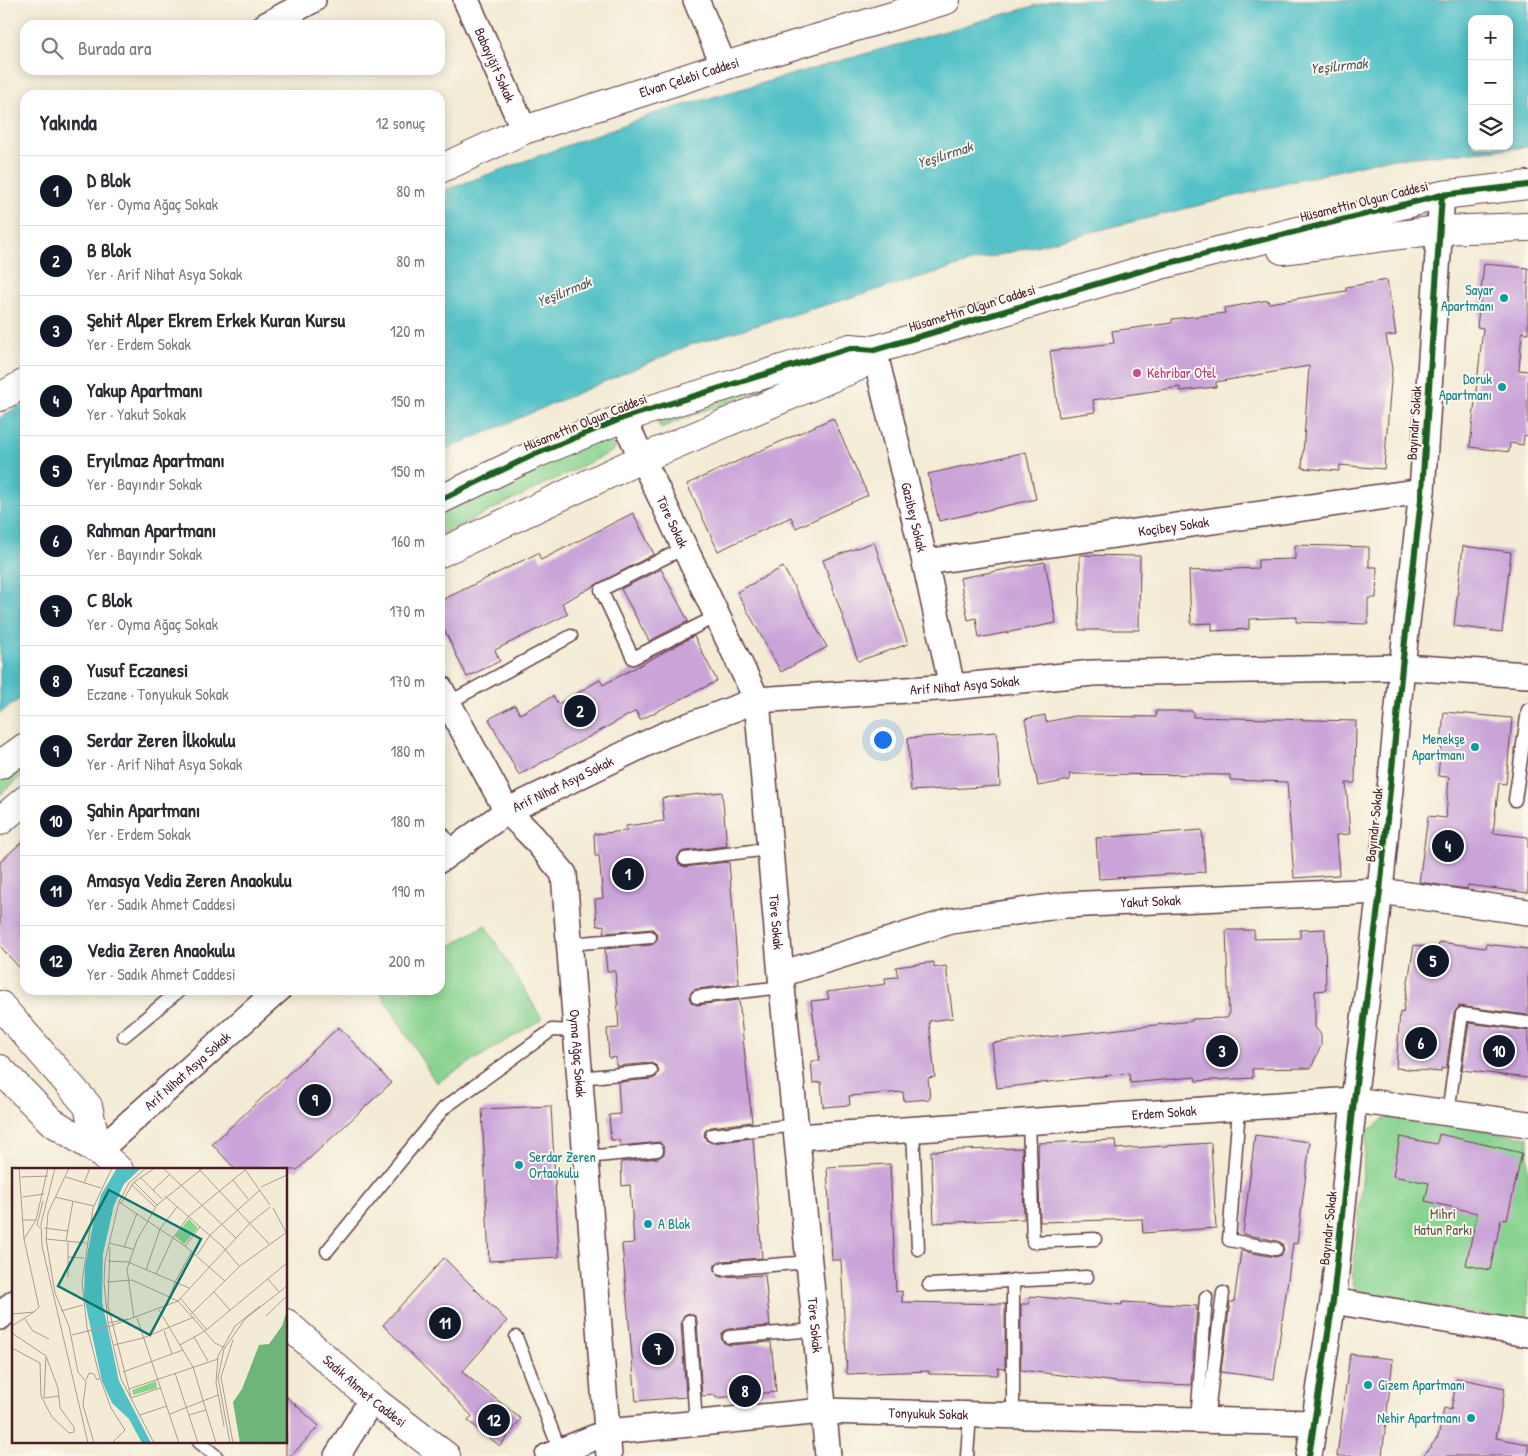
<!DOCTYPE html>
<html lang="tr">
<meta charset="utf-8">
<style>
:root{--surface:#fff;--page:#f2f2f3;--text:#2b2b33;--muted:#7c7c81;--line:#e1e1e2;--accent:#111827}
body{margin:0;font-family:"Patrick Hand",sans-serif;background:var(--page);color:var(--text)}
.controls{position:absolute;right:15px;top:15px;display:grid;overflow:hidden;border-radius:10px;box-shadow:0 2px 12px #0003}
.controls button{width:45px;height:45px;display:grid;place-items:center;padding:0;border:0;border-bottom:1px solid var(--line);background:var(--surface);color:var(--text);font:25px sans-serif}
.you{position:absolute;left:882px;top:739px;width:18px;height:18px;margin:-12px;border:4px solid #fff;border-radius:50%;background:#1a73e8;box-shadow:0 0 0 8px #1a73e833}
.badge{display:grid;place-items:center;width:32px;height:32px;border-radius:50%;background:var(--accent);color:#fff;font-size:16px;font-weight:700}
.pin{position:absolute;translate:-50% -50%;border:2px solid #fff;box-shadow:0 1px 5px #0006}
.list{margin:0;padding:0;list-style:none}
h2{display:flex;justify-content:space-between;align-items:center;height:65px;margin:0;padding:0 20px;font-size:21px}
h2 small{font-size:16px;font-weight:400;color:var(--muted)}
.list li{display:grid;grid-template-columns:32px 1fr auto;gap:15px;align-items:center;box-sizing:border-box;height:70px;padding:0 20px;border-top:1px solid var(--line)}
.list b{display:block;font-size:19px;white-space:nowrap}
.list p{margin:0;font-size:16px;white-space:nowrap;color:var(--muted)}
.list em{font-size:16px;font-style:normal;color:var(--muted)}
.icon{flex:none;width:28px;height:28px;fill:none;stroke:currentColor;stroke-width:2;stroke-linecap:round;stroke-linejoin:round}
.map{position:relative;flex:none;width:1528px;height:1456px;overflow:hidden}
.search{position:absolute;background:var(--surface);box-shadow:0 2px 12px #0003;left:20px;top:20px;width:425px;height:55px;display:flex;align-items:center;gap:12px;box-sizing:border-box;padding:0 18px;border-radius:15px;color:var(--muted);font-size:19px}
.panel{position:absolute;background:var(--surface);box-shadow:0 2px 12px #0003;left:20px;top:90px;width:425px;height:905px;border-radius:15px}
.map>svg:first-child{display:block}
.green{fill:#88d390;stroke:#69795e}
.water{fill:#52c1c7;stroke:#4e7079;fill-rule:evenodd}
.building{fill:#caa4d9}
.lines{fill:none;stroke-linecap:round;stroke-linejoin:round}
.service-casing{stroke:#633e44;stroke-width:15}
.minor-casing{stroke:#633e44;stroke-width:28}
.tertiary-casing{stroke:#633e44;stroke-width:30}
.secondary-casing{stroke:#633e44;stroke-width:30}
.service{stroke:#fff;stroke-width:12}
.minor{stroke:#fff;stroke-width:25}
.tertiary{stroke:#fff;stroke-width:28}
.secondary{stroke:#fff;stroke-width:28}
.cycleway-casing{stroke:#fbf7ec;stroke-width:9}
.cycleway{stroke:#1b5e20;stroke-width:6}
.culture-dot{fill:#0f9aa8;stroke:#fbf7ec;stroke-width:2}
.hotel-dot{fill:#d1479c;stroke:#fbf7ec;stroke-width:2}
.labels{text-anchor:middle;stroke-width:4;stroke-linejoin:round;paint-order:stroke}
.street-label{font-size:14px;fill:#4a1f2b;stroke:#fbf7ec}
.culture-label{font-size:14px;fill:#0d838f;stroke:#fbf7ec;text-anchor:end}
.hotel-label{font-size:14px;fill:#b23c85;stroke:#fbf7ec;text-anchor:start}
.park-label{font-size:14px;fill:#5d5549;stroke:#fbf7ec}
.water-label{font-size:15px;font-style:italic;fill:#4d5862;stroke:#fbf7ec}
.inset-road{fill:none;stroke:#af9991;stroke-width:1}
.view{fill:#0f766e;fill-opacity:0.15;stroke:#0f766e;stroke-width:2.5}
.inset-edge{fill:none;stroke:#4a1f2b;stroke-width:2.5}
</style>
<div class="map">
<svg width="1528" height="1456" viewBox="0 0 1528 1456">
<rect width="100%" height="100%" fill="#fbf7ec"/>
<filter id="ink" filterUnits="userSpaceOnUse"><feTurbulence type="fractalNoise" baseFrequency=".02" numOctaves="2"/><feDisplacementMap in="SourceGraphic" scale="10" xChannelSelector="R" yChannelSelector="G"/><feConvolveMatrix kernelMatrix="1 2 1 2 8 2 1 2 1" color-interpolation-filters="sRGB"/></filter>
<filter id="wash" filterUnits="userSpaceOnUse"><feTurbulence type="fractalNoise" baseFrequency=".0096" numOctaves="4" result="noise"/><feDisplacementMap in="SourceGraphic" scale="20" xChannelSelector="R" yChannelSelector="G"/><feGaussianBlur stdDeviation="1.12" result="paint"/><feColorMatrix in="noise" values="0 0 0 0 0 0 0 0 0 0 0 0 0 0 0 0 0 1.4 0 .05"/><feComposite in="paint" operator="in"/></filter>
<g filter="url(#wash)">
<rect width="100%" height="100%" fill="#f3ebd5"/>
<g class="green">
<path d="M839 359 660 428 656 415Z"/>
<path d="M608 435 615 450 440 535V513Z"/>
<path d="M25 762V773L0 795V781Z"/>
<path d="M485 925 542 1019 436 1083 379 990H440V952Z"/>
<path d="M1388 1117 1528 1137V1321L1364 1296 1352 1284 1367 1131Z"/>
</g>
<g class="water">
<path d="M1055 0H1528V147L1381 160 975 261 690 345 440 452V192L653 114ZM1472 19H1509V146H1472Z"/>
<path d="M25 402V695L0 713V418Z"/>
</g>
<g id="blocks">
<g class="building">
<path d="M1484 264 1528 268V333L1522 332 1519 370 1528 371V436L1524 435 1523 445 1510 443 1509 452 1470 447 1483 328 1477 327Z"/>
<path d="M1387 280 1396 335 1386 336 1392 368 1384 469 1340 465 1339 471 1302 468 1309 366 1216 382V387L1180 391V387L1093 400 1095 412 1059 417 1050 351 1114 343 1112 331 1172 323V319L1225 313 1224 308 1236 306 1268 300 1269 303 1346 291V287Z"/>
<path d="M833 418 868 495 796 528 791 517 718 551 687 484Z"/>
<path d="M1026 452 1036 499 939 521 928 474Z"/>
<path d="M633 513 654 554 562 603 568 614 495 650 500 661 467 677 440 621V601L538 553 541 560Z"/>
<path d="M874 542 908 644 858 661 823 560Z"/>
<path d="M1295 545 1369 547V567H1377L1376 598H1368V624L1296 622 1297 617 1249 619V629L1212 631V623L1191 624 1189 571 1258 568V560L1295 559Z"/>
<path d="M1463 546 1511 552 1502 632 1454 626Z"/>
<path d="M1080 555 1140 556 1139 630H1079Z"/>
<path d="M1045 562 1056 623 979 638 976 618 968 620 960 578Z"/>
<path d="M783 567 827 647 781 672 737 592Z"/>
<path d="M661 569 688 621 649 641 621 589Z"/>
<path d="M694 636 717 681 640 720 636 711 519 775 489 719 515 705 520 714 553 696 558 704 600 680 603 685Z"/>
<path d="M1156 711H1193V717L1356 721 1355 783H1346L1350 834 1336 835 1339 875 1294 878 1287 782 1230 780V775L1069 774 1070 780 1038 786 1025 719 1045 715 1046 722 1075 716 1156 717Z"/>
<path d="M1444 712 1512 718 1506 784 1499 783 1493 833 1528 837V893L1468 885 1467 889 1419 882 1428 816 1446 818 1449 777 1438 776Z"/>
<path d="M997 732 1000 786 911 791 908 738Z"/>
<path d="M722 792 727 846 684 851 680 853 677 859 679 864 685 867 729 862 739 984 696 989 692 991 689 997 691 1002 697 1005 739 1000 752 1122 711 1127 705 1131 704 1135 706 1140 712 1143 753 1138 762 1258 721 1261 715 1265 714 1270 718 1276 722 1277 765 1275 770 1326 728 1329 722 1333 721 1338 723 1342 729 1345 771 1342 776 1392 716 1398 715 1395 702 1396 697 1320 695 1316 689 1313 684 1315 681 1322 686 1397 636 1401 622 1244 634 1243 630 1185 622 1186 621 1162 658 1158 664 1154 665 1150 660 1142 620 1146 619 1140H611L609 1115 620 1114 618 1082 652 1079 656 1077 659 1071 657 1066 651 1063 616 1066V1057L609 1058 607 1029 619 1028 615 971H607L605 949 651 945 655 943 658 937 653 929 604 933V925L597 926 595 899 603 898 599 856H595L594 834 626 831V826L664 821 662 798Z"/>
<path d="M1202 830 1205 872 1099 879 1096 838Z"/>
<path d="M25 839V974L0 946V862Z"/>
<path d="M1325 929 1326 990 1315 991V1027L1321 1034V1046L1311 1068 1252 1069 1253 1078 1196 1081 1195 1077 1130 1083 1129 1073 997 1088 992 1043 1192 1021V1019L1227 1018 1229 1015 1226 930H1254V939L1300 938V930Z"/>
<path d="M1439 942 1485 948 1486 944 1528 949V1015L1459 1006 1454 1013 1446 1069 1441 1068V1072L1396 1068 1400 1012 1403 1013 1414 945 1438 949Z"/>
<path d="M934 962V968L946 966 953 1018 929 1021 935 1077 928 1078 930 1099 904 1101 903 1092 849 1096 850 1105 823 1107 821 1082 813 1083 811 1061H820L811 1001 829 999 827 992 886 984 885 978 898 977 896 967Z"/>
<path d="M1469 1023 1528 1031V1078L1462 1070Z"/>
<path d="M339 1027 391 1083 297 1170H236L212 1144Z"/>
<path d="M551 1106 559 1257 489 1261 482 1109Z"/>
<path d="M1439 1134 1522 1153 1507 1220 1501 1219 1490 1270 1466 1265 1477 1213 1425 1201 1429 1183 1393 1176 1400 1137 1437 1144Z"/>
<path d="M1255 1135 1310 1142 1297 1244 1293 1243 1274 1379 1221 1372 1230 1302H1234L1241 1251 1275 1257 1282 1255 1284 1250 1282 1243 1278 1241 1243 1234Z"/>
<path d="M1115 1140 1116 1149 1211 1143 1216 1228 1143 1233 1142 1219 1040 1222 1038 1143Z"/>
<path d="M1022 1148 1024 1219 934 1223 931 1151Z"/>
<path d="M890 1164 896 1292 902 1291V1302L1005 1304V1369L998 1368V1375L929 1374V1371L847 1374 841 1260H832L827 1167Z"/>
<path d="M444 1258 507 1321 462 1372 521 1419 500 1446 468 1421 472 1416 383 1325Z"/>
<path d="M1030 1296 1122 1305V1302L1197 1306 1191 1385 1117 1382 1021 1370V1304H1029Z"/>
<path d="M1350 1354 1393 1359 1382 1456H1337Z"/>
<path d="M1457 1378 1505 1388 1496 1438 1528 1444V1456H1423L1438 1437 1444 1408 1451 1410Z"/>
<path d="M286 1396 319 1426 291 1456H286Z"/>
</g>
</g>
</g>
<g filter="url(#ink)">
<use href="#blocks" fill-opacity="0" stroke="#633e44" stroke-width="1"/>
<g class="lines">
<defs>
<g id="service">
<path d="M684 548 601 590 633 658 717 616"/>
<path d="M448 703 571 636"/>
<path d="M1515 800 1528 710"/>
<path d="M440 830 454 850"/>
<path d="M685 859 770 849"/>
<path d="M570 944 650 937"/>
<path d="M697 997 782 987"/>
<path d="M124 1036 180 990"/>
<path d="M580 1078 651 1071"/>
<path d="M1239 1108 1229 1240 1276 1249"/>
<path d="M1448 1113 1462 1014 1528 1023"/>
<path d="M1029 1122 1033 1242 1095 1239"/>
<path d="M913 1129 918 1249"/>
<path d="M712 1135 796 1125"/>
<path d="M587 1157 657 1150"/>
<path d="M327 1251 444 1108 552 1030 576 1031"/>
<path d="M722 1269 809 1262"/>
<path d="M1013 1280V1416"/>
<path d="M929 1285 1087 1277"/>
<path d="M689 1321 696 1424"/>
<path d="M516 1337 560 1451"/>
<path d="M729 1337 815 1330"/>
<path d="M1197 1421 1206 1297"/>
<path d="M1207 1421 1223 1293"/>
<path d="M199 1442 216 1456"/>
<path d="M967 1456 970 1415"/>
</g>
<g id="minor">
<path id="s1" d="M466 0 524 130"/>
<path d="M696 0 724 66"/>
<path d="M266 25 313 0"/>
<path id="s2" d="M874 350 925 562 952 687"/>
<path id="s3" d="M623 418 757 700 782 987 828 1456"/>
<path id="s4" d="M925 562 1422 491"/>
<path id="s5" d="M440 688 507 811 532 836 564 874 609 1456"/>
<path id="s6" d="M440 860 507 811 664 735 757 700 952 687 1093 673 1402 667 1528 675"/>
<path id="s7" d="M781 974 951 921 1065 905 1380 891 1528 912"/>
<path id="s8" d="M797 1137 1354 1100 1528 1124"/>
<path id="s9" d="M98 1151 278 990"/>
<path d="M1333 1301 1528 1334"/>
<path d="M0 1317 14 1303"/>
<path d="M337 1456 372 1399"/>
<path id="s10" d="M548 1456 608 1432 823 1411 1314 1423"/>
<path d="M1309 1456 1333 1301 1354 1100 1380 891 1402 667 1422 491 1442 195"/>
</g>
<g id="tertiary">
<path id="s11" d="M440 169 524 130 724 66 946 0"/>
<path d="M1282 250 1439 230 1528 227"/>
<path d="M0 397 25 383"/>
<path d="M440 500 533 455 623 418 850 348 874 350 1157 266 1442 195 1528 185"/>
<path d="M440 553 641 459 857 367 874 350"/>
<path d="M0 765 25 747"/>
<path d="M0 821 25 800"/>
</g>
<g id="secondary">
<path d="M0 1005 88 1106 98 1151"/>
<path d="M0 1069 51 1121 98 1151 119 1170"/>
<path id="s12" d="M286 1323 372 1399 446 1456"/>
</g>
</defs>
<use href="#service" class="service-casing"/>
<use href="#minor" class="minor-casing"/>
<use href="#tertiary" class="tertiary-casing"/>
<use href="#secondary" class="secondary-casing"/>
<use href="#service" class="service"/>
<use href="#minor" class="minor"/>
<use href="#tertiary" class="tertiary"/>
<use href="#secondary" class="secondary"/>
<defs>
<g id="cycleway">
<path d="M440 500 533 455 623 418 850 348 874 350 1157 266 1442 195 1528 185"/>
<path d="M1309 1456 1333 1301 1354 1100 1380 891 1402 667 1422 491 1442 195"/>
</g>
</defs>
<use href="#cycleway" class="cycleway-casing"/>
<use href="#cycleway" class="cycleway"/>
</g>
</g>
<g class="culture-dot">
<circle cx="1504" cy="298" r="5"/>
<circle cx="1502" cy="387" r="5"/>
<circle cx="1475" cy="747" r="5"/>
<circle cx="519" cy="1165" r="5"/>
<circle cx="648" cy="1224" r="5"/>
<circle cx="1368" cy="1385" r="5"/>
<circle cx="1471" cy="1418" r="5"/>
</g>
<circle class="hotel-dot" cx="1137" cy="373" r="5"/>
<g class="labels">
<g class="street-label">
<text dy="5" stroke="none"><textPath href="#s1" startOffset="71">Babayiğit Sokak</textPath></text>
<text dy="5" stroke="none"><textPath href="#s11" startOffset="266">Elvan Çelebi Caddesi</textPath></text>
<text transform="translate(1364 201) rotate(-14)" y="5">Hüsamettin Olgun Caddesi</text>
<text transform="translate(972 308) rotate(-17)" y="5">Hüsamettin Olgun Caddesi</text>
<text transform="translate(585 422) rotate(-22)" y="5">Hüsamettin Olgun Caddesi</text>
<text transform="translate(1414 423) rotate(-86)" y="5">Bayındır Sokak</text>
<text dy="5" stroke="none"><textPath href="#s2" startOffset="172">Gazibey Sokak</textPath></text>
<text dy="5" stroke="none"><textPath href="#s3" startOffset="115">Töre Sokak</textPath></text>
<text dy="5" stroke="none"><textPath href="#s4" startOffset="251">Koçibey Sokak</textPath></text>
<text dy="5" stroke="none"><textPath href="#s6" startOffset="565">Arif Nihat Asya Sokak</textPath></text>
<text dy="5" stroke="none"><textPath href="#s6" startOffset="145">Arif Nihat Asya Sokak</textPath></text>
<text transform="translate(1374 825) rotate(-84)" y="5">Bayındır Sokak</text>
<text dy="5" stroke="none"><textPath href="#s7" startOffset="379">Yakut Sokak</textPath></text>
<text dy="5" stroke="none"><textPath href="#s3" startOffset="535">Töre Sokak</textPath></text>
<text dy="5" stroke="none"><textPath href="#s5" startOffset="405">Oyma Ağaç Sokak</textPath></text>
<text dy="5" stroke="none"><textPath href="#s9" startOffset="120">Arif Nihat Asya Sokak</textPath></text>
<text dy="5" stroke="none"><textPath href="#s8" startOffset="368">Erdem Sokak</textPath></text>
<text transform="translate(1328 1228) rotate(-84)" y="5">Bayındır Sokak</text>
<text dy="5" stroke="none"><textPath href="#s3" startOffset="940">Töre Sokak</textPath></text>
<text dy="5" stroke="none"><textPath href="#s12" startOffset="104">Sadık Ahmet Caddesi</textPath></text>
<text dy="5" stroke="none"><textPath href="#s10" startOffset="386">Tonyukuk Sokak</textPath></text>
</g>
<g class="culture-label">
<text x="1494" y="295">Sayar<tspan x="1494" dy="16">Apartmanı</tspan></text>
<text x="1492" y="384">Doruk<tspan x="1492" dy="16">Apartmanı</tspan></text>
<text x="1465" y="744">Menekşe<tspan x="1465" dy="16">Apartmanı</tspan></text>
<text x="529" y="1162" text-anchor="start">Serdar Zeren<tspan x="529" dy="16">Ortaokulu</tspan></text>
<text x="658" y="1229" text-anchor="start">A Blok</text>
<text x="1378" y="1390" text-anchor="start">Gizem Apartmanı</text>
<text x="1461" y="1423">Nehir Apartmanı</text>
</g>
<g class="hotel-label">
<text x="1147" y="378">Kehribar Otel</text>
</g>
<g class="park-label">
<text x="1443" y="1219">Mihri<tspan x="1443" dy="16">Hatun Parkı</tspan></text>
</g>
<g class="water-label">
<text transform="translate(1339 66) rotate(-6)" y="5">Yeşilırmak</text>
<text transform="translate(945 155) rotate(-18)" y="5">Yeşilırmak</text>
<text transform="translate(564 292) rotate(-22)" y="5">Yeşilırmak</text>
</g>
</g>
<g transform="translate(12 1168)">
<rect width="275" height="275" fill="#f3ebd5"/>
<path d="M177 51 186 60 172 76 163 68ZM144 213 145 220 121 227 120 222Z" fill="#88d390"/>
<path d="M275 142V275H228L221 234 230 221 247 177 257 176 270 158Z" fill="#6eb57a"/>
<path d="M105 0H129L112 16 102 37 91 86 90 133 107 213 139 275H130L117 251 100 235 90 213 72 129 73 98 82 51 89 27Z" fill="#52c1c7"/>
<path class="inset-road" d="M7 0 12 71M43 0 29 56 30 78 76 275M57 0 36 45 34 71 43 125 57 158 66 204 74 214 71 237 82 275M134 0 117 15 107 34 93 93 92 114 96 155 109 211 142 275M151 0 224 70M186 0 257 76M232 0 258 37M9 9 36 8M54 9 89 20M128 9 150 31M221 12 236 31M122 14 145 37M72 15 78 0M120 17 143 39M249 19 275 7M141 22 157 7M153 28 211 79 227 98M11 29 32 26M43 29 82 38M107 34 173 78 213 113M109 35 122 14 143 0M261 40 275 66M11 52H24L36 0M28 60 25 57 31 33M32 60 56 63M34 71 74 75M54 73 61 33M56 73V109M97 75 121 81M173 78 188 59M98 79 96 138 119 229M112 79 125 45M185 87 198 67 248 22M56 89 72 90M96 93 116 94 177 120M134 102 148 61 165 39M144 106 161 70 176 49 233 2M256 111 267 124M95 114 120 112 166 133 203 175 213 180M202 124 218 142M168 130 195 162M155 138 163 114 180 83M147 142 181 199 204 275M49 143 71 137M0 146 22 144 27 139 12 71 24 52M179 146 228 98 275 64M254 148 275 128M122 150 115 101 125 72 145 37 191 0M125 150 167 275M13 151 21 163 37 171M96 155 116 151M0 158 22 144M96 159 166 133 238 55 258 39M152 163 160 186M0 165 34 188 46 220 48 240 62 259V264L57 265 40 249 29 228 28 195 0 180M60 167 96 158M182 169 196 193M221 172 209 209 221 275M102 177 131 170 182 149M168 177 193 163 275 95M34 189 32 230 47 228M111 204 171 182M163 205 186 275M74 212 77 205 82 206 85 212 88 210M117 221 206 191M119 230 148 220M158 246 206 227M128 247 155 238M177 247 194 242M212 258 204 215 206 188 223 158 248 138M100 275 113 262 99 240 88 210 75 159 70 115 81 40 100 0M218 275 206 210 212 181 233 151 275 118"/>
<path class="view" d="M97 22 189 71 138 167 46 118Z"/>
<rect width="275" height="275" class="inset-edge"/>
</g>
</svg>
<div class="controls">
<button>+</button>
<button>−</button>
<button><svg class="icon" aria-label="layers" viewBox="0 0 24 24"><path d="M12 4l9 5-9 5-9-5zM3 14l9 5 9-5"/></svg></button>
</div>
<div class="you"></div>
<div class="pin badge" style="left:628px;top:874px">1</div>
<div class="pin badge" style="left:580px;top:711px">2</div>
<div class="pin badge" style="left:1222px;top:1051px">3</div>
<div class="pin badge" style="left:1448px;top:846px">4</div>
<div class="pin badge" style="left:1433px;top:961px">5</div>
<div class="pin badge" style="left:1421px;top:1043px">6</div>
<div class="pin badge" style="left:658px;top:1349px">7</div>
<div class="pin badge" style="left:745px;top:1391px">8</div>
<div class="pin badge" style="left:315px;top:1100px">9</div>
<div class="pin badge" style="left:1499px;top:1051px">10</div>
<div class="pin badge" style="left:445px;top:1323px">11</div>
<div class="pin badge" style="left:494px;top:1420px">12</div>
<div class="search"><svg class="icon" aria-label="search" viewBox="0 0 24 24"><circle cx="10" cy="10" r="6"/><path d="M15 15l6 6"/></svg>Burada ara</div>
<section class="panel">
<h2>Yakında<small>12 sonuç</small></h2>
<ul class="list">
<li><span class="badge">1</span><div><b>D Blok</b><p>Yer · Oyma Ağaç Sokak</p></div><em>80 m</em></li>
<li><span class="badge">2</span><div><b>B Blok</b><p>Yer · Arif Nihat Asya Sokak</p></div><em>80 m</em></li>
<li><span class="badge">3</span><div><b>Şehit Alper Ekrem Erkek Kuran Kursu</b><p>Yer · Erdem Sokak</p></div><em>120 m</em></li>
<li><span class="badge">4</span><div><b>Yakup Apartmanı</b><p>Yer · Yakut Sokak</p></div><em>150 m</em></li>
<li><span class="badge">5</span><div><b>Eryılmaz Apartmanı</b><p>Yer · Bayındır Sokak</p></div><em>150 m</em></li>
<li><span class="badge">6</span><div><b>Rahman Apartmanı</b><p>Yer · Bayındır Sokak</p></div><em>160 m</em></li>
<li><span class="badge">7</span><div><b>C Blok</b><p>Yer · Oyma Ağaç Sokak</p></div><em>170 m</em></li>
<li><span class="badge">8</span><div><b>Yusuf Eczanesi</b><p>Eczane · Tonyukuk Sokak</p></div><em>170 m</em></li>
<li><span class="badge">9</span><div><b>Serdar Zeren İlkokulu</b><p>Yer · Arif Nihat Asya Sokak</p></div><em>180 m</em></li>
<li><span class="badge">10</span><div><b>Şahin Apartmanı</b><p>Yer · Erdem Sokak</p></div><em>180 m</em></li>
<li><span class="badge">11</span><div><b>Amasya Vedia Zeren Anaokulu</b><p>Yer · Sadık Ahmet Caddesi</p></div><em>190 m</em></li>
<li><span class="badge">12</span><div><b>Vedia Zeren Anaokulu</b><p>Yer · Sadık Ahmet Caddesi</p></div><em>200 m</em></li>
</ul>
</section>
</div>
